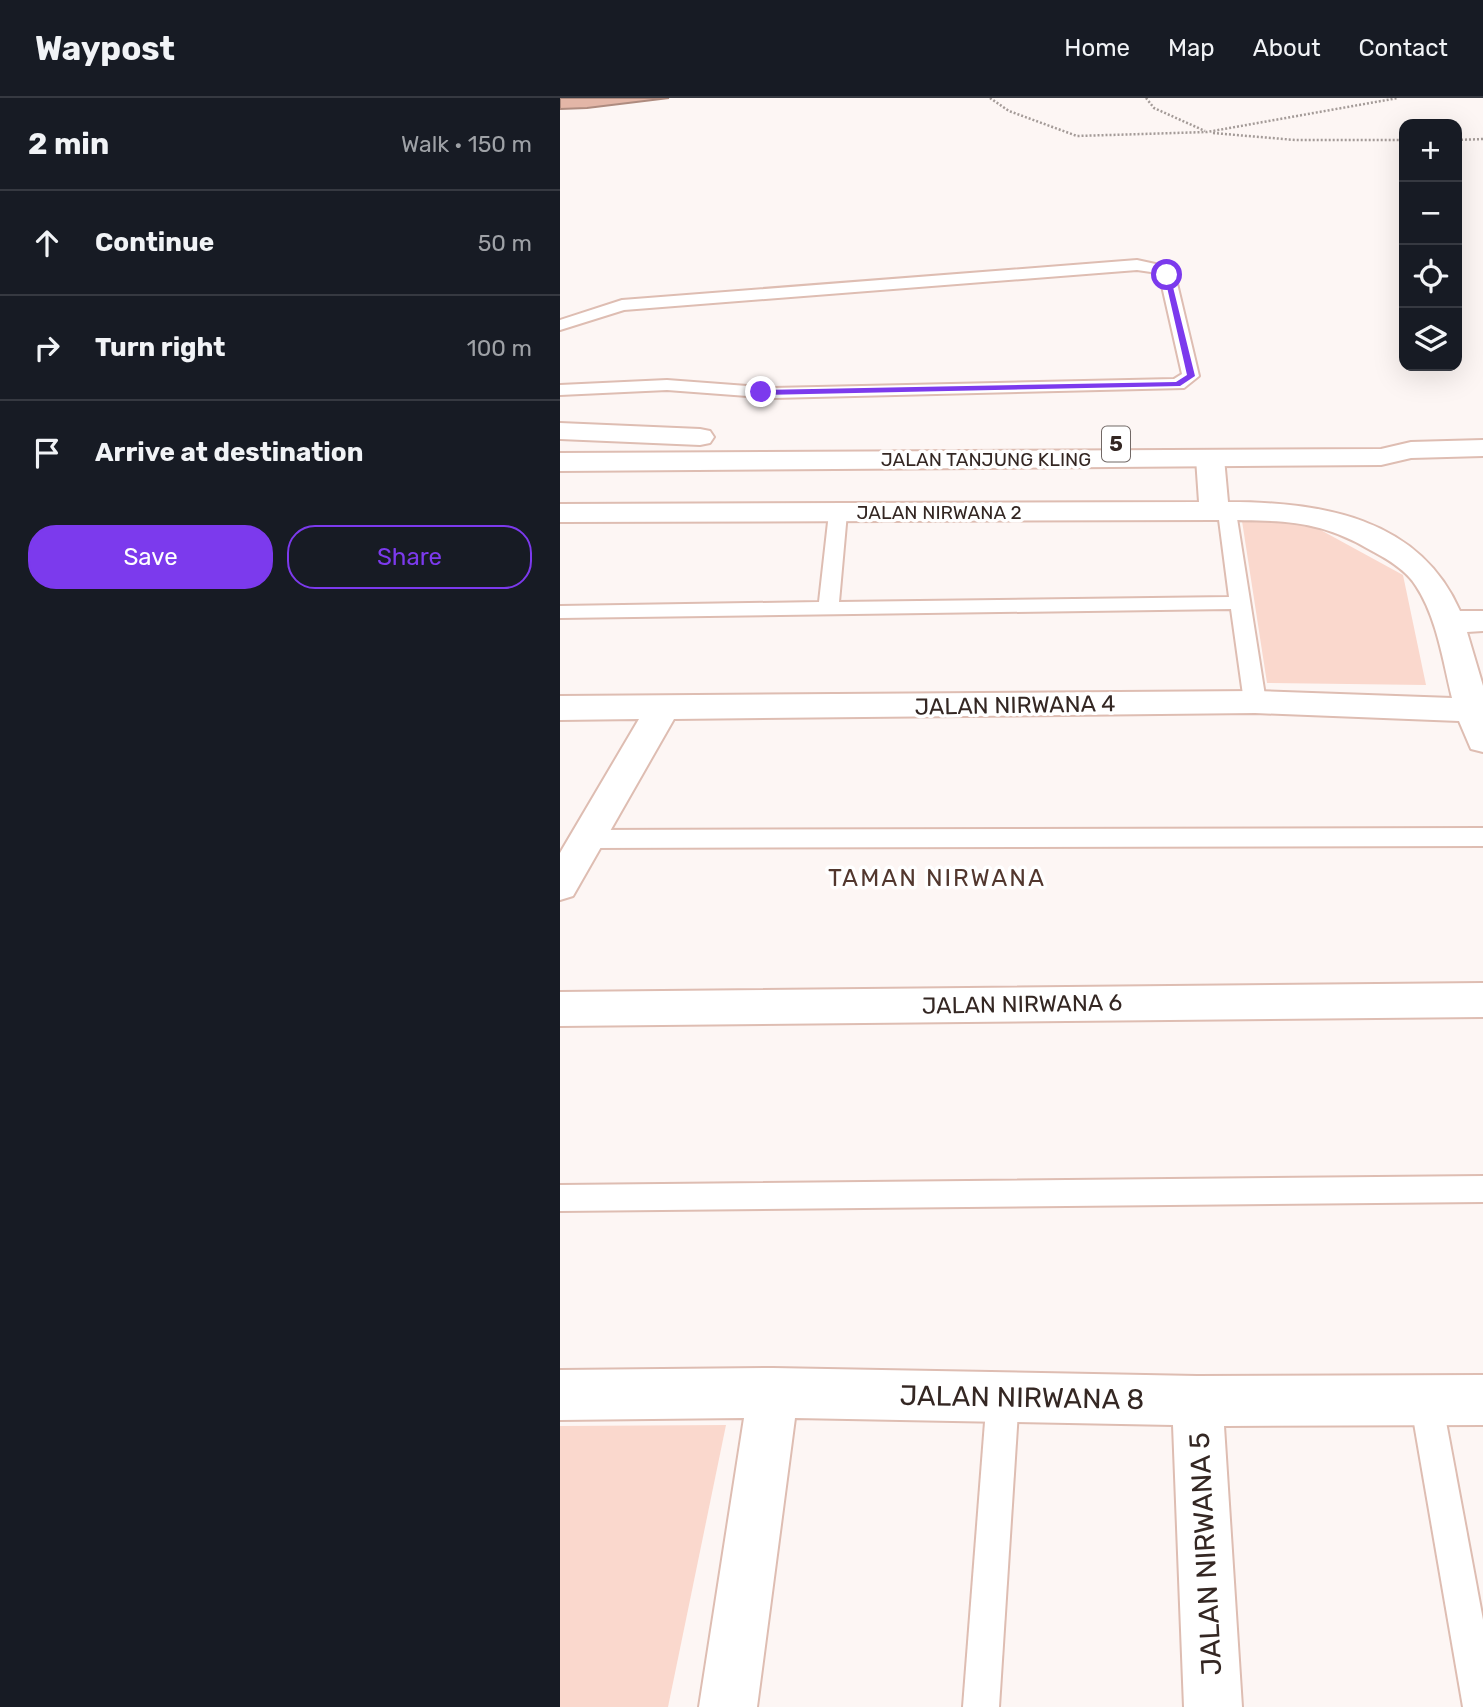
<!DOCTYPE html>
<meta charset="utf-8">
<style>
:root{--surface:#171b24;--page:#20242c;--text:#f1f3f6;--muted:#9ea1a6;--line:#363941;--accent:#7c3aed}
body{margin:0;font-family:Rubik,sans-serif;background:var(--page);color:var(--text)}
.controls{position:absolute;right:21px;top:21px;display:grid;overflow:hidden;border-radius:14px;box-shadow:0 7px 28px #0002}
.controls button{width:63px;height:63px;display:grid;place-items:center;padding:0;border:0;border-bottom:2px solid var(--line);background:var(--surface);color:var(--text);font:35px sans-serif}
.stop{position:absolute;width:21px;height:21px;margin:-16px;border:5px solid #7c3aed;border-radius:50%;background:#fff}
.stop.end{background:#7c3aed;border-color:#fff;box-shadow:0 2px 7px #0008}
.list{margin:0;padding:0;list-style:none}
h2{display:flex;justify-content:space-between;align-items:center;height:91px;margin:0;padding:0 28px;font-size:30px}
h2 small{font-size:23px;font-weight:400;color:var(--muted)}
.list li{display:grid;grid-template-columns:46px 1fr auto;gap:21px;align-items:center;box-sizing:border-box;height:105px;padding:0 28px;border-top:2px solid var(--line)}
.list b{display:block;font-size:26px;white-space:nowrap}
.list em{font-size:23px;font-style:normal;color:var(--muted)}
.actions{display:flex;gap:14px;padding:21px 28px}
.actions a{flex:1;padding:16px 0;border:2px solid var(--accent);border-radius:28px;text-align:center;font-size:24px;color:var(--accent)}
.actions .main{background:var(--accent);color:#fff}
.icon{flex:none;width:38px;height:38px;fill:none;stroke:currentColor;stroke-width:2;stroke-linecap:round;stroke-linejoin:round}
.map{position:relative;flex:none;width:923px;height:1609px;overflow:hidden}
header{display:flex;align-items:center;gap:42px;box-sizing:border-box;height:98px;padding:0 35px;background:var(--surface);border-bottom:2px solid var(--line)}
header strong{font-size:33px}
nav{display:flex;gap:38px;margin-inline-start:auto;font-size:24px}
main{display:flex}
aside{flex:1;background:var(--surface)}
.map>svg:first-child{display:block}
.green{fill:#fad8cd}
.water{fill:#e3b6a7;stroke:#ae8b7f;stroke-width:2}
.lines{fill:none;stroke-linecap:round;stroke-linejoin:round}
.service-casing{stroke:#debdb2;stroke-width:4}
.minor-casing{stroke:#debdb2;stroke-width:4}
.trunk-casing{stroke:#debdb2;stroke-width:4}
.path{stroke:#a49b98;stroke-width:2.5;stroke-dasharray:2 2;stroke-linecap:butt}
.service{fill:#fff;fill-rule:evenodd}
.minor{fill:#fff;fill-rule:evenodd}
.trunk{fill:#fff;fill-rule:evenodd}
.route{fill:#7c3aed}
.labels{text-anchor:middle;stroke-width:7;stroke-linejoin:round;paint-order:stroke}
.far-street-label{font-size:19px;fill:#342723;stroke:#fff}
.shield{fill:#fff;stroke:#716865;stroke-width:2}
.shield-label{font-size:21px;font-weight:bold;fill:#342723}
.street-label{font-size:23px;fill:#342723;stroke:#fff}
.neighbourhood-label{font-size:24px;letter-spacing:2px;fill:#52372e;stroke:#fff}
.near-street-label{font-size:28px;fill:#342723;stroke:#fff}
</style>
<header>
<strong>Waypost</strong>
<nav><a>Home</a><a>Map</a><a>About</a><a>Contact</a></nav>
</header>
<main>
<aside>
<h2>2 min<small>Walk · 150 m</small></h2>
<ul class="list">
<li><svg class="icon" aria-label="ahead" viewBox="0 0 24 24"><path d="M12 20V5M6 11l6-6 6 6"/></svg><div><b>Continue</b></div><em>50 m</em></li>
<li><svg class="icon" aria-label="right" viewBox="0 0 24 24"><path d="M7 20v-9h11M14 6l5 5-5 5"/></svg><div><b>Turn right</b></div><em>100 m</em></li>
<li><svg class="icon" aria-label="arrive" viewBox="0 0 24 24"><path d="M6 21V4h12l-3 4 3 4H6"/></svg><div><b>Arrive at destination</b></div></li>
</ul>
<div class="actions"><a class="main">Save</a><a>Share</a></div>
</aside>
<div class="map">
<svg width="923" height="1609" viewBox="0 0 923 1609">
<rect width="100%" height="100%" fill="#fdf6f4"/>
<g class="green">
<path d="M682 423 746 424 843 477 866 587 707 585Z"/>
<path d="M166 1327 108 1609H0V1328Z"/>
</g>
<path class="water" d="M0 0H109L27 10 0 11Z"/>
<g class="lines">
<defs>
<g id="service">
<path d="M577 162 600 167 615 177 639 278 624 290 213 300 107 292 0 297V287L107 282 213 290 614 281 622 276 600 179 591 174 577 172 64 212 0 232V222L62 202Z"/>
<path d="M667 408 676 414 706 604 703 609 695 611 687 609 684 604 671 511 0 520V508L259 504 269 415 278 409 287 415 279 504 669 499 658 414Z"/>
<path d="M923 730V748L28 750 20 747 16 741 20 735 28 732Z"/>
<path d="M923 1078V1104L0 1113V1087Z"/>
<path d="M443 1282 454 1287 459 1298 439 1609H403L427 1298 432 1287Z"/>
<path d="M866 1286 877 1291 882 1302 923 1522V1609H903L850 1302 855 1291Z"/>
</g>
<g id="minor">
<path d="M650 352 660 354 664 360 668 404C760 404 859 419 900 513H923V533L907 534 923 588V654L911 651 899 623 695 615 114 621 13 798 0 802V755L79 621 0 622V598L695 593 892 600C883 563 877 520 856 488 847 473 829 462 814 454 756 419 719 423 654 422L0 424V406L639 404 636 360 640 354Z"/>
<path d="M923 885V919L0 928V894Z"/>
<path d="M213 1270 637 1278 923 1277V1327L664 1328 682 1609H624L613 1327 235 1320 197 1609H139L184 1320 0 1322V1272Z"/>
</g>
<g id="trunk">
<path d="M0 325 140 331 150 333 154 339 150 345 140 347 0 341Z"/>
<path d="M923 342V358L851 360 821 367 0 373V355L821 351 851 344Z"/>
</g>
</defs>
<use href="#service" class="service-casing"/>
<use href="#minor" class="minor-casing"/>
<use href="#trunk" class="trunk-casing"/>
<g class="path">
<path d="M430 0 449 13 517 38 647 34 838 0"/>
<path d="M586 0 594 10 645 33"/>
<path d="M653 35 735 42H844"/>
<path d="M897 42 923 41"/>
</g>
<use href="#service" class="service"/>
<use href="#minor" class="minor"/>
<use href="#trunk" class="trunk"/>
</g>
<path class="route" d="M604 176 610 177 635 278 620 288 201 297 197 294 201 292 616 284 627 277Z"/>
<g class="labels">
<g class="far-street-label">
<text x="426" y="368">JALAN TANJUNG KLING</text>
<text x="379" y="421">JALAN NIRWANA 2</text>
</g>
<rect class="shield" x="542" y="328.5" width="28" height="35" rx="5"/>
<g class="shield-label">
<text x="556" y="353">5</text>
</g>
<g class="street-label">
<text transform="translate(455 607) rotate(-1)" y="8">JALAN NIRWANA 4</text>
<text transform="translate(462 906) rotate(-1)" y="8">JALAN NIRWANA 6</text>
</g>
<g class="neighbourhood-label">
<text x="377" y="788">TAMAN NIRWANA</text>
</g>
<g class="near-street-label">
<text transform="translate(462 1299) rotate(1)" y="10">JALAN NIRWANA 8</text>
<text transform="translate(645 1456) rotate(-93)" y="10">JALAN NIRWANA 5</text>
</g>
</g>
</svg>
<div class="controls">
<button>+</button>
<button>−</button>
<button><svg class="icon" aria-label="locate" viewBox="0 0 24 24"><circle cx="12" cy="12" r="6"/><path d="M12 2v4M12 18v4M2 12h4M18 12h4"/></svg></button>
<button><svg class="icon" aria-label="layers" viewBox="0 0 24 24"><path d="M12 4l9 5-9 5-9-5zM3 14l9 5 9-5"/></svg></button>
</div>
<div class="stop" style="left:607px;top:177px"></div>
<div class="stop end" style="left:201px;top:294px"></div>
</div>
</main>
